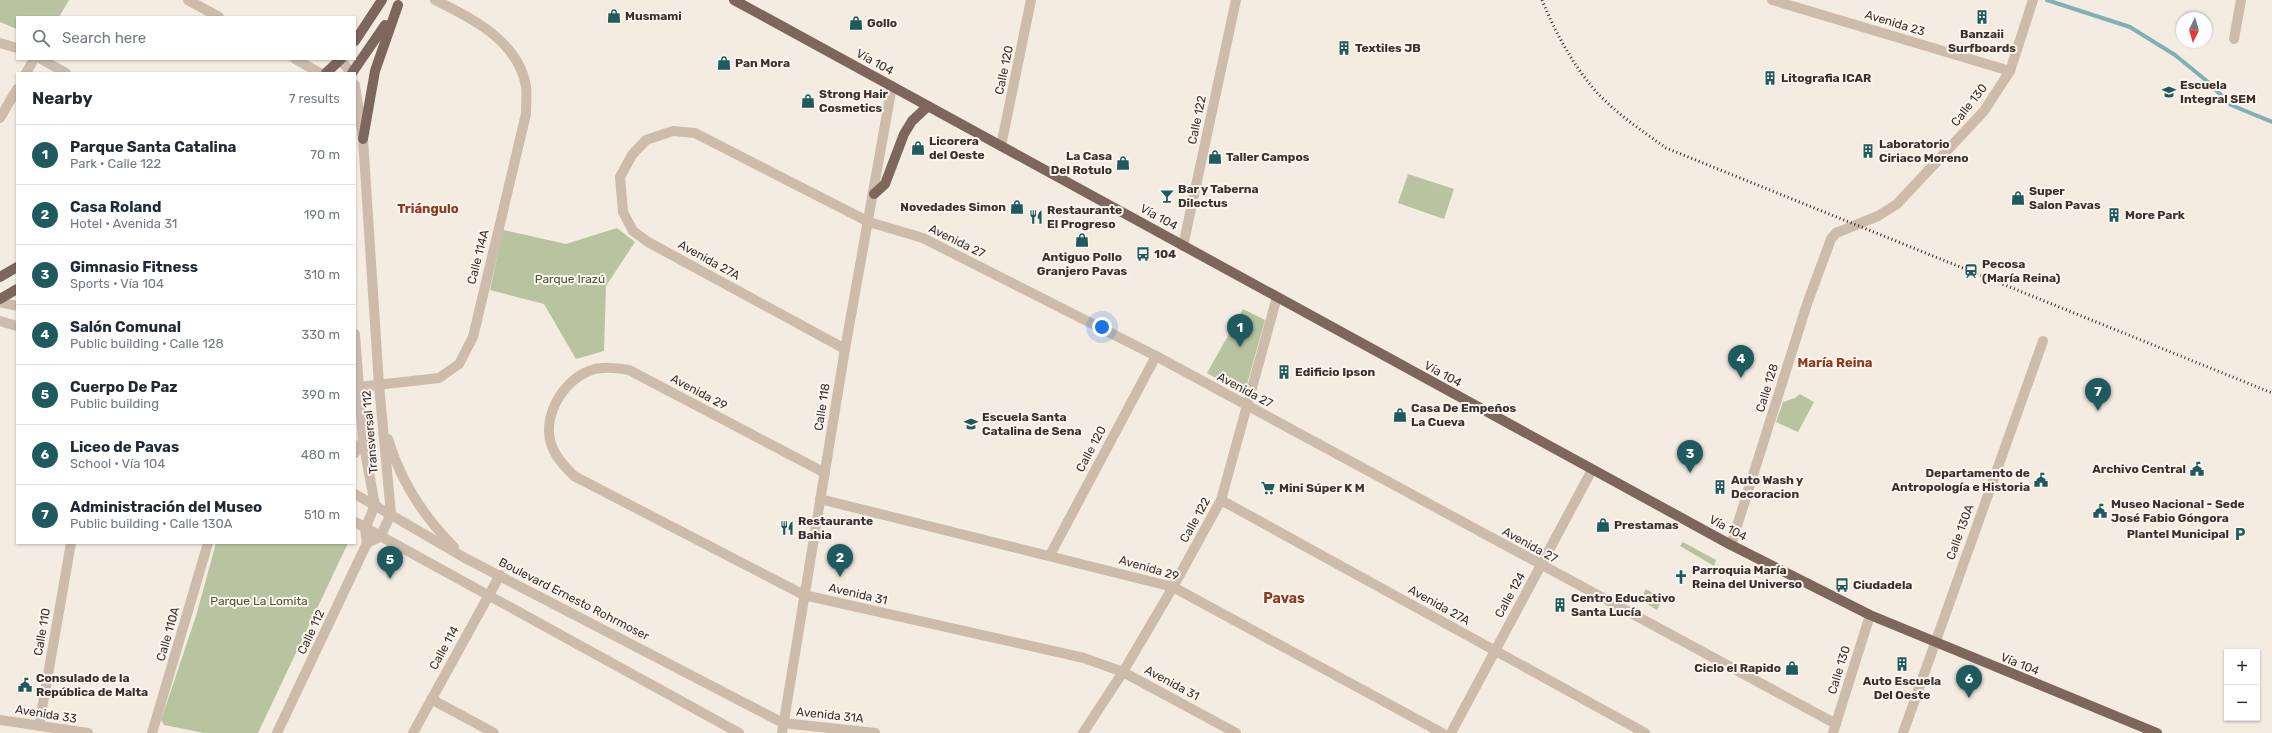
<!DOCTYPE html>
<meta charset="utf-8">
<style>
:root{--surface:#fff;--page:#f6f6f7;--text:#1f2937;--muted:#747a83;--line:#e0e1e3;--accent:#1f5a5e}
body{margin:0;font-family:Rubik,sans-serif;background:var(--page);color:var(--text)}
.controls{position:absolute;right:12px;bottom:12px;display:grid;overflow:hidden;border-radius:0px;box-shadow:0 1px 3px #0004}
.controls button{width:36px;height:36px;display:grid;place-items:center;padding:0;border:0;border-bottom:1px solid var(--line);background:var(--surface);color:var(--text);font:20px sans-serif}
.compass{position:absolute;left:2176px;top:12px;width:36px;height:36px;border-radius:50%;background:var(--surface);box-shadow:0 1px 3px #0004;rotate:185deg}
.you{position:absolute;left:1102px;top:327px;width:14px;height:14px;margin:-10px;border:3px solid #fff;border-radius:50%;background:#1a73e8;box-shadow:0 0 0 6px #1a73e833}
.badge{display:grid;place-items:center;width:26px;height:26px;border-radius:50%;background:var(--accent);color:#fff;font-size:13px;font-weight:700}
.pin{position:absolute;translate:-50% -33px;filter:drop-shadow(0 1px 2px #0008)}
.pin::after{content:'';position:absolute;top:21px;width:14px;height:12px;background:inherit;clip-path:polygon(0 0,100% 0,50% 100%)}
.list{margin:0;padding:0;list-style:none}
h2{display:flex;justify-content:space-between;align-items:center;height:52px;margin:0;padding:0 16px;font-size:17px}
h2 small{font-size:13px;font-weight:400;color:var(--muted)}
.list li{display:grid;grid-template-columns:26px 1fr auto;gap:12px;align-items:center;box-sizing:border-box;height:60px;padding:0 16px;border-top:1px solid var(--line)}
.list b{display:block;font-size:15px;white-space:nowrap}
.list p{margin:0;font-size:13px;white-space:nowrap;color:var(--muted)}
.list em{font-size:13px;font-style:normal;color:var(--muted)}
.icon{flex:none;width:22px;height:22px;fill:none;stroke:currentColor;stroke-width:2;stroke-linecap:round;stroke-linejoin:round}
.map{position:relative;flex:none;width:2272px;height:733px;overflow:hidden}
.search{position:absolute;background:var(--surface);box-shadow:0 1px 3px #0004;left:16px;top:16px;width:340px;height:44px;display:flex;align-items:center;gap:10px;box-sizing:border-box;padding:0 14px;border-radius:0px;color:var(--muted);font-size:15px}
.panel{position:absolute;background:var(--surface);box-shadow:0 1px 3px #0004;left:16px;top:72px;width:340px;height:472px;border-radius:0px}
.map>svg:first-child{display:block}
.green{fill:#b8c4a0}
.lines{fill:none;stroke-linecap:round;stroke-linejoin:round}
.stream{stroke:#7fb0b2;stroke-width:4}
.minor{stroke:#cdbbac;stroke-width:10}
.major{stroke:#7d675c;stroke-width:10}
.rail{stroke:#3b302b;stroke-width:3;stroke-dasharray:1 3;stroke-linecap:butt}
.labels{text-anchor:middle;stroke-width:4;stroke-linejoin:round;paint-order:stroke}
.poi-label{font-size:12px;font-weight:bold;fill:#3b302b;stroke:#fbf5ee;text-anchor:start}
.street-label{font-size:12px;fill:#3b302b;stroke:#fbf5ee}
.park-label{font-size:12px;fill:#4a5a2e;stroke:#fbf5ee}
.neighbourhood-label{font-size:13px;font-weight:bold;fill:#8c3b22;stroke:#fbf5ee}
.quarter-label{font-size:14px;font-weight:bold;fill:#8c3b22;stroke:#fbf5ee}
</style>
<div class="map">
<svg width="2272" height="733" viewBox="0 0 2272 733">
<rect width="100%" height="100%" fill="#f4ebe1"/>
<g class="green">
<path d="M0 0H69L59 17H17V29L0 22Z"/>
<path d="M1408 174 1454 189 1444 219 1398 203Z"/>
<path d="M617 228 635 242 606 286 604 351 576 359 544 304 490 290 503 230 566 244Z"/>
<path d="M1243 309 1265 320 1244 395 1207 373Z"/>
<path d="M1800 394 1814 402 1798 432 1776 422 1783 402 1795 398Z"/>
<path d="M1683 542 1716 560 1714 566 1680 546Z"/>
<path d="M216 543H348L258 733H204L164 725 161 720 196 616Z"/>
<path d="M1646 589 1653 593 1651 598 1660 604 1657 610 1640 600Z"/>
</g>
<g class="lines">
<path class="stream" d="M2047 0 2130 27 2175 55 2208 82 2231 105 2272 122"/>
<g class="minor">
<path d="M188 0 219 17"/>
<path d="M1772 0 2010 71"/>
<path d="M2234 39 2241 0"/>
<path d="M0 43 17 48"/>
<path d="M41 59 66 73"/>
<path d="M295 59 320 73"/>
<path d="M340 60 352 73"/>
<path d="M26 73 34 59"/>
<path d="M355 85 363 139 379 385 391 514 380 537 367 543"/>
<path d="M0 118 17 89"/>
<path d="M1001 146 1031 0"/>
<path d="M1183 246 1236 0"/>
<path d="M0 302 17 306"/>
<path d="M0 321 17 326"/>
<path d="M355 334 363 441 375 505"/>
<path d="M845 349 648 242 633 231 623 212 620 177 632 155 646 140 673 131 695 133 869 222 923 238 1156 356 1836 724"/>
<path d="M359 387 439 378 459 364 473 337 526 114C526 105 527 95 526 86 518 41 472 18 435 0"/>
<path d="M388 439C400 480 424 517 454 547"/>
<path d="M355 453 363 441"/>
<path d="M825 473 629 370C616 368 602 366 589 371 561 382 540 420 553 449 558 460 566 468 574 476L804 595 1084 658 1123 672 1236 733"/>
<path d="M355 494 465 558 783 723 875 733"/>
<path d="M820 499 1173 587 1442 733"/>
<path d="M1221 500 1645 733"/>
<path d="M355 522 739 733"/>
<path d="M1731 545 1807 304 1831 239 1836 233 1878 216 1897 204 1984 111 2010 71 2033 0"/>
<path d="M1050 555 1156 356"/>
<path d="M431 699 494 733"/>
<path d="M0 720 88 733"/>
<path d="M39 726 71 543"/>
<path d="M152 733 208 543"/>
<path d="M277 733 367 543 365 529 375 505"/>
<path d="M413 733 500 575"/>
<path d="M782 733 845 349 892 86"/>
<path d="M1083 733 1123 672 1173 587 1221 500 1277 297"/>
<path d="M1451 733 1592 470"/>
<path d="M1833 733 1870 615"/>
<path d="M1903 733 2043 341"/>
</g>
<g class="major">
<path d="M734 0 1731 545 1870 615 2157 733"/>
<path d="M355 41 382 0"/>
<path d="M326 73 341 59"/>
<path d="M352 73 385 25"/>
<path d="M363 139 375 71 398 5"/>
<path d="M874 194 885 184 904 134 912 121 928 106"/>
<path d="M0 277 17 267"/>
<path d="M0 299 17 289"/>
</g>
<path class="rail" d="M1542 0C1554 29 1569 58 1589 83 1609 109 1640 129 1666 148L2272 393"/>
</g>
<defs>
<symbol id="shop-bare" viewBox="-9 -9 18 18"><path d="M-5-2.5h2.3a2.7 3.5 0 0 1 5.4 0H5L5.5 6h-11ZM-1.5-2.5h3a1.5 2.3 0 0 0-3 0Z" fill="#1f5a5e" stroke="#fbf5ee" stroke-width="2.5" paint-order="stroke"/></symbol>
<symbol id="building-bare" viewBox="-9 -9 18 18"><path d="M-4-6H4V6H1V3H-1V6H-4ZM-2.5-4.3h1.7v1.8h-1.7ZM.8-4.3h1.7v1.8H.8ZM-2.5-1h1.7V.8h-1.7ZM.8-1h1.7V.8H.8Z" fill="#1f5a5e" stroke="#fbf5ee" stroke-width="2.5" paint-order="stroke"/></symbol>
<symbol id="school-bare" viewBox="-9 -9 18 18"><path d="M0-5L7-2L0 1L-7-2ZM-4 1L0 2.5L4 1V4Q0 6-4 4Z" fill="#1f5a5e" stroke="#fbf5ee" stroke-width="2.5" paint-order="stroke"/></symbol>
<symbol id="bar-bare" viewBox="-9 -9 18 18"><path d="M-6-5H6L.8 .8V4.5H3.5V6h-7V4.5H-.8V.8Z" fill="#1f5a5e" stroke="#fbf5ee" stroke-width="2.5" paint-order="stroke"/></symbol>
<symbol id="restaurant-bare" viewBox="-9 -9 18 18"><path d="M-5-6h1v4h1v-4h1v4h1v-4h1v5L-1.5 .5V6h-2V.5L-5-1ZM5-6V6H3V1.5H1.5Q1.5-4 5-6Z" fill="#1f5a5e" stroke="#fbf5ee" stroke-width="2.5" paint-order="stroke"/></symbol>
<symbol id="bus-bare" viewBox="-9 -9 18 18"><path d="M-5-6H5V4H4V6H2V4H-2V6H-4V4H-5ZM-3.5-4V0h7V-4ZM-3.5 1.2v1.5H-2V1.2ZM2 1.2v1.5H3.5V1.2Z" fill="#1f5a5e" stroke="#fbf5ee" stroke-width="2.5" paint-order="stroke"/></symbol>
<symbol id="station-bare" viewBox="-9 -9 18 18"><path d="M-3-6H3Q5-6 5-4V2Q5 4 3 4L4.5 6H3L1.5 4h-3L-3 6H-4.5L-3 4Q-5 4-5 2V-4Q-5-6-3-6ZM-3.5-4v3h7v-3ZM-3.5 1v1.5H-2V1ZM2 1v1.5H3.5V1Z" fill="#1f5a5e" stroke="#fbf5ee" stroke-width="2.5" paint-order="stroke"/></symbol>
<symbol id="civic-bare" viewBox="-9 -9 18 18"><path d="M-.6-6.5H3V-4.5H.6V-3L4-1V1h2V6H-6V1h2V-1L-.6-3ZM-1.2 2.5V6h2.4V2.5Z" fill="#1f5a5e" stroke="#fbf5ee" stroke-width="2.5" paint-order="stroke"/></symbol>
<symbol id="supermarket-bare" viewBox="-9 -9 18 18"><path d="M-6-5.5h2.5l.6 2H6L4.5 2H-2.5L-4.4-4H-6ZM-1.5 3.2a1.3 1.3 0 1 0 .1 0ZM3 3.2a1.3 1.3 0 1 0 .1 0Z" fill="#1f5a5e" stroke="#fbf5ee" stroke-width="2.5" paint-order="stroke"/></symbol>
<symbol id="parking-bare" viewBox="-9 -9 18 18"><path d="M-3.5-5.5H1a3.5 3.5 0 0 1 0 7H-1V5.5H-3.5ZM-1-3.4V-.6H.8a1.4 1.4 0 0 0 0-2.8Z" fill="#1f5a5e" stroke="#fbf5ee" stroke-width="2.5" paint-order="stroke"/></symbol>
<symbol id="church-bare" viewBox="-9 -9 18 18"><path d="M-1.2-6h2.4v3.5h3.3v2.4h-3.3V6h-2.4V-.1h-3.3v-2.4h3.3Z" fill="#1f5a5e" stroke="#fbf5ee" stroke-width="2.5" paint-order="stroke"/></symbol>
</defs>
<g fill-rule="evenodd">
<use href="#shop-bare" x="604" y="6" width="20" height="20"/>
<use href="#building-bare" x="1972" y="7" width="20" height="20"/>
<use href="#shop-bare" x="846" y="13" width="20" height="20"/>
<use href="#building-bare" x="1334" y="38" width="20" height="20"/>
<use href="#shop-bare" x="714" y="53" width="20" height="20"/>
<use href="#building-bare" x="1760" y="68" width="20" height="20"/>
<use href="#school-bare" x="2159" y="82" width="20" height="20"/>
<use href="#shop-bare" x="798" y="91" width="20" height="20"/>
<use href="#shop-bare" x="908" y="138" width="20" height="20"/>
<use href="#building-bare" x="1858" y="141" width="20" height="20"/>
<use href="#shop-bare" x="1205" y="147" width="20" height="20"/>
<use href="#shop-bare" x="1113" y="153" width="20" height="20"/>
<use href="#bar-bare" x="1157" y="186" width="20" height="20"/>
<use href="#shop-bare" x="2008" y="188" width="20" height="20"/>
<use href="#shop-bare" x="1007" y="197" width="20" height="20"/>
<use href="#building-bare" x="2104" y="205" width="20" height="20"/>
<use href="#restaurant-bare" x="1026" y="207" width="20" height="20"/>
<use href="#shop-bare" x="1072" y="230" width="20" height="20"/>
<use href="#bus-bare" x="1133" y="244" width="20" height="20"/>
<use href="#station-bare" x="1961" y="261" width="20" height="20"/>
<use href="#building-bare" x="1274" y="362" width="20" height="20"/>
<use href="#shop-bare" x="1390" y="405" width="20" height="20"/>
<use href="#school-bare" x="961" y="414" width="20" height="20"/>
<use href="#civic-bare" x="2187" y="459" width="20" height="20"/>
<use href="#civic-bare" x="2031" y="470" width="20" height="20"/>
<use href="#building-bare" x="1710" y="477" width="20" height="20"/>
<use href="#supermarket-bare" x="1258" y="478" width="20" height="20"/>
<use href="#civic-bare" x="2090" y="501" width="20" height="20"/>
<use href="#shop-bare" x="1593" y="515" width="20" height="20"/>
<use href="#restaurant-bare" x="777" y="518" width="20" height="20"/>
<use href="#parking-bare" x="2230" y="524" width="20" height="20"/>
<use href="#church-bare" x="1671" y="567" width="20" height="20"/>
<use href="#bus-bare" x="1832" y="575" width="20" height="20"/>
<use href="#building-bare" x="1550" y="595" width="20" height="20"/>
<use href="#building-bare" x="1892" y="654" width="20" height="20"/>
<use href="#shop-bare" x="1782" y="658" width="20" height="20"/>
<use href="#civic-bare" x="15" y="675" width="20" height="20"/>
</g>
<g class="labels">
<g class="poi-label">
<text x="625" y="20">Musmami</text>
<text x="867" y="27">Gollo</text>
<text x="1982" y="38" text-anchor="middle">Banzaii<tspan x="1982" dy="14">Surfboards</tspan></text>
<text x="1355" y="52">Textiles JB</text>
<text x="735" y="67">Pan Mora</text>
<text x="1781" y="82">Litografia ICAR</text>
<text x="2180" y="89">Escuela<tspan x="2180" dy="14">Integral SEM</tspan></text>
<text x="819" y="98">Strong Hair<tspan x="819" dy="14">Cosmetics</tspan></text>
<text x="929" y="145">Licorera<tspan x="929" dy="14">del Oeste</tspan></text>
<text x="1879" y="148">Laboratorio<tspan x="1879" dy="14">Ciriaco Moreno</tspan></text>
<text x="1112" y="160" text-anchor="end">La Casa<tspan x="1112" dy="14">Del Rotulo</tspan></text>
<text x="1226" y="161">Taller Campos</text>
<text x="1178" y="193">Bar y Taberna<tspan x="1178" dy="14">Dilectus</tspan></text>
<text x="2029" y="195">Super<tspan x="2029" dy="14">Salon Pavas</tspan></text>
<text x="1006" y="211" text-anchor="end">Novedades Simon</text>
<text x="1047" y="214">Restaurante<tspan x="1047" dy="14">El Progreso</tspan></text>
<text x="2125" y="219">More Park</text>
<text x="1154" y="258">104</text>
<text x="1082" y="261" text-anchor="middle">Antiguo Pollo<tspan x="1082" dy="14">Granjero Pavas</tspan></text>
<text x="1982" y="268">Pecosa<tspan x="1982" dy="14">(María Reina)</tspan></text>
<text x="1295" y="376">Edificio Ipson</text>
<text x="1411" y="412">Casa De Empeños<tspan x="1411" dy="14">La Cueva</tspan></text>
<text x="982" y="421">Escuela Santa<tspan x="982" dy="14">Catalina de Sena</tspan></text>
<text x="2186" y="473" text-anchor="end">Archivo Central</text>
<text x="2030" y="477" text-anchor="end">Departamento de<tspan x="2030" dy="14">Antropología e Historia</tspan></text>
<text x="1731" y="484">Auto Wash y<tspan x="1731" dy="14">Decoracion</tspan></text>
<text x="1279" y="492">Mini Súper K M</text>
<text x="2111" y="508">Museo Nacional - Sede<tspan x="2111" dy="14">José Fabio Góngora</tspan></text>
<text x="798" y="525">Restaurante<tspan x="798" dy="14">Bahia</tspan></text>
<text x="1614" y="529">Prestamas</text>
<text x="2229" y="538" text-anchor="end">Plantel Municipal</text>
<text x="1692" y="574">Parroquia María<tspan x="1692" dy="14">Reina del Universo</tspan></text>
<text x="1853" y="589">Ciudadela</text>
<text x="1571" y="602">Centro Educativo<tspan x="1571" dy="14">Santa Lucía</tspan></text>
<text x="1781" y="672" text-anchor="end">Ciclo el Rapido</text>
<text x="36" y="682">Consulado de la<tspan x="36" dy="14">República de Malta</tspan></text>
<text x="1902" y="685" text-anchor="middle">Auto Escuela<tspan x="1902" dy="14">Del Oeste</tspan></text>
</g>
<g class="street-label">
<text transform="translate(1895 23) rotate(17)" y="4">Avenida 23</text>
<text transform="translate(875 62) rotate(29)" y="4">Vía 104</text>
<text transform="translate(1004 70) rotate(-78)" y="4">Calle 120</text>
<text transform="translate(1969 105) rotate(-52)" y="4">Calle 130</text>
<text transform="translate(1197 120) rotate(-78)" y="4">Calle 122</text>
<text transform="translate(1159 217) rotate(29)" y="4">Vía 104</text>
<text transform="translate(957 241) rotate(26)" y="4">Avenida 27</text>
<text transform="translate(478 257) rotate(-76)" y="4">Calle 114A</text>
<text transform="translate(709 260) rotate(29)" y="4">Avenida 27A</text>
<text transform="translate(1443 374) rotate(29)" y="4">Vía 104</text>
<text transform="translate(1767 388) rotate(-73)" y="4">Calle 128</text>
<text transform="translate(1245 390) rotate(28)" y="4">Avenida 27</text>
<text transform="translate(699 392) rotate(28)" y="4">Avenida 29</text>
<text transform="translate(822 407) rotate(-81)" y="4">Calle 118</text>
<text transform="translate(370 432) rotate(-95)" y="4">Transversal 112</text>
<text transform="translate(1091 449) rotate(-62)" y="4">Calle 120</text>
<text transform="translate(1195 520) rotate(-61)" y="4">Calle 122</text>
<text transform="translate(1728 528) rotate(28)" y="4">Vía 104</text>
<text transform="translate(1960 532) rotate(-70)" y="4">Calle 130A</text>
<text transform="translate(1530 545) rotate(29)" y="4">Avenida 27</text>
<text transform="translate(1149 568) rotate(16)" y="4">Avenida 29</text>
<text transform="translate(858 594) rotate(13)" y="4">Avenida 31</text>
<text transform="translate(1510 595) rotate(-61)" y="4">Calle 124</text>
<text transform="translate(574 599) rotate(27)" y="4">Boulevard Ernesto Rohrmoser</text>
<text transform="translate(1439 605) rotate(29)" y="4">Avenida 27A</text>
<text transform="translate(42 632) rotate(-80)" y="4">Calle 110</text>
<text transform="translate(311 632) rotate(-65)" y="4">Calle 112</text>
<text transform="translate(168 634) rotate(-74)" y="4">Calle 110A</text>
<text transform="translate(444 648) rotate(-61)" y="4">Calle 114</text>
<text transform="translate(2020 664) rotate(22)" y="4">Vía 104</text>
<text transform="translate(1839 670) rotate(-73)" y="4">Calle 130</text>
<text transform="translate(1172 683) rotate(28)" y="4">Avenida 31</text>
<text transform="translate(46 714) rotate(9)" y="4">Avenida 33</text>
<text transform="translate(830 715) rotate(6)" y="4">Avenida 31A</text>
</g>
<g class="park-label">
<text x="570" y="283">Parque Irazú</text>
<text x="259" y="605">Parque La Lomita</text>
</g>
<g class="neighbourhood-label">
<text x="428" y="213">Triángulo</text>
<text x="1835" y="367">María Reina</text>
</g>
<g class="quarter-label">
<text x="1284" y="603">Pavas</text>
</g>
</g>
</svg>
<div class="controls">
<button>+</button>
<button>−</button>
</div>
<svg class="compass" viewBox="-18 -18 36 36"><path d="M0-13l5 13h-10z" fill="#e53935"/><path d="M0 13l5-13h-10z" fill="#747a83"/></svg>
<div class="you"></div>
<div class="pin badge" style="left:1240px;top:347px">1</div>
<div class="pin badge" style="left:840px;top:577px">2</div>
<div class="pin badge" style="left:1690px;top:473px">3</div>
<div class="pin badge" style="left:1741px;top:378px">4</div>
<div class="pin badge" style="left:390px;top:579px">5</div>
<div class="pin badge" style="left:1969px;top:698px">6</div>
<div class="pin badge" style="left:2098px;top:411px">7</div>
<div class="search"><svg class="icon" aria-label="search" viewBox="0 0 24 24"><circle cx="10" cy="10" r="6"/><path d="M15 15l6 6"/></svg>Search here</div>
<section class="panel">
<h2>Nearby<small>7 results</small></h2>
<ul class="list">
<li><span class="badge">1</span><div><b>Parque Santa Catalina</b><p>Park · Calle 122</p></div><em>70 m</em></li>
<li><span class="badge">2</span><div><b>Casa Roland</b><p>Hotel · Avenida 31</p></div><em>190 m</em></li>
<li><span class="badge">3</span><div><b>Gimnasio Fitness</b><p>Sports · Vía 104</p></div><em>310 m</em></li>
<li><span class="badge">4</span><div><b>Salón Comunal</b><p>Public building · Calle 128</p></div><em>330 m</em></li>
<li><span class="badge">5</span><div><b>Cuerpo De Paz</b><p>Public building</p></div><em>390 m</em></li>
<li><span class="badge">6</span><div><b>Liceo de Pavas</b><p>School · Vía 104</p></div><em>480 m</em></li>
<li><span class="badge">7</span><div><b>Administración del Museo</b><p>Public building · Calle 130A</p></div><em>510 m</em></li>
</ul>
</section>
</div>
